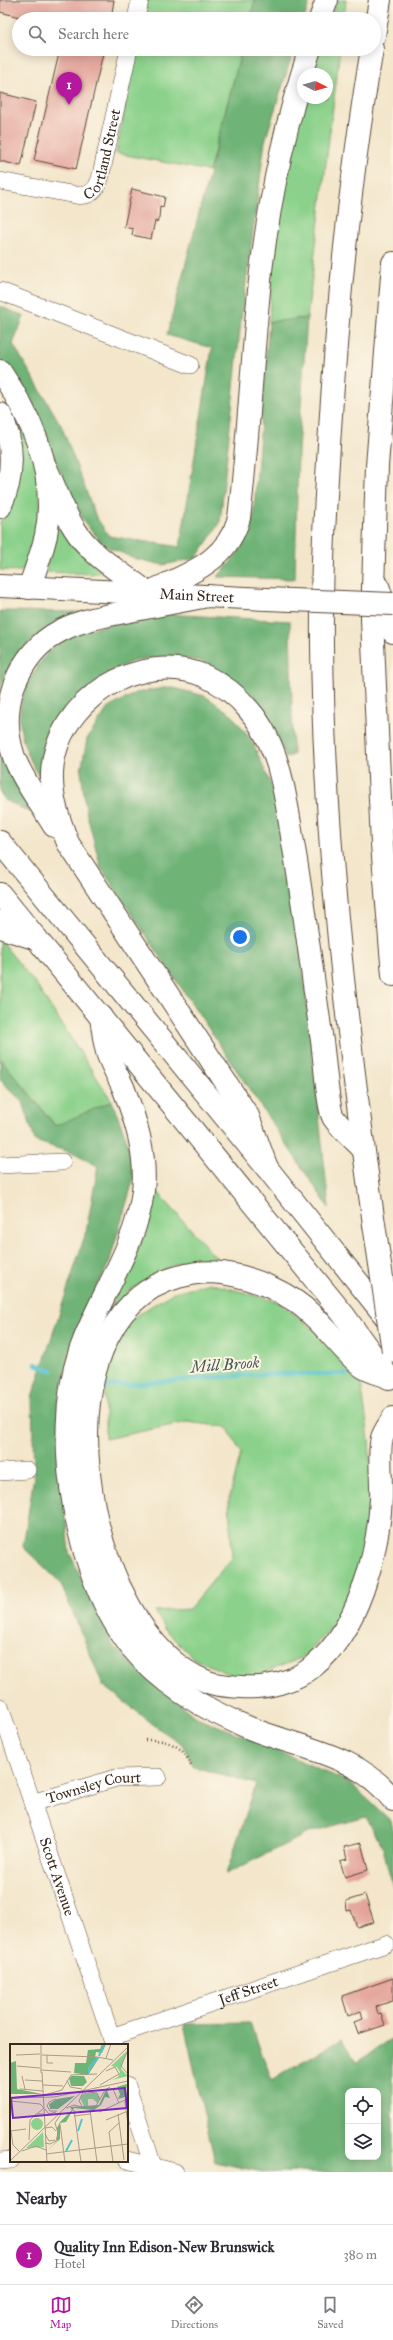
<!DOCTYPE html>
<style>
:root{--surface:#fff;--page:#f7f7f7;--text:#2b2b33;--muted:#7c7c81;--line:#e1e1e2;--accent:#b5179e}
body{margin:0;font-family:"IM FELL Great Primer",serif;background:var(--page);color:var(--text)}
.controls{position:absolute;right:12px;bottom:12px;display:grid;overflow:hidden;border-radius:8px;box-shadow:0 2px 10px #0003}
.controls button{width:36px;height:36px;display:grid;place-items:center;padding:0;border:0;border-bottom:1px solid var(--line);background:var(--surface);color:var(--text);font:20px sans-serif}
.compass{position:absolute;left:297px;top:68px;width:36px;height:36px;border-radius:50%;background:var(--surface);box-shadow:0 2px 10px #0003;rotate:95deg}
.you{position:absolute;left:240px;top:937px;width:14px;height:14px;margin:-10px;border:3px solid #fff;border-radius:50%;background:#1a73e8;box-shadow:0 0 0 6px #1a73e833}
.badge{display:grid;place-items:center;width:26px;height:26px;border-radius:50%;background:var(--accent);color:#fff;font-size:13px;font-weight:700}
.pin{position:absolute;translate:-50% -33px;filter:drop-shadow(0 1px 2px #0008)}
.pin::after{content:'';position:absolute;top:21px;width:14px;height:12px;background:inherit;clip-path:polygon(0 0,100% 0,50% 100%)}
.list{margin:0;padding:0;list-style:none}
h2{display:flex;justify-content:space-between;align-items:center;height:52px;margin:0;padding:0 16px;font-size:17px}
h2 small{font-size:13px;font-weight:400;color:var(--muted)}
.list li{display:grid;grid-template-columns:26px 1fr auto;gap:12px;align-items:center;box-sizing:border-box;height:60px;padding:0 16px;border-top:1px solid var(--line)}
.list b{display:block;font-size:15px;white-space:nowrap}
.list p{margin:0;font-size:13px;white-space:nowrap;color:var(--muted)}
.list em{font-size:13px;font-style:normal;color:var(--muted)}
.icon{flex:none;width:22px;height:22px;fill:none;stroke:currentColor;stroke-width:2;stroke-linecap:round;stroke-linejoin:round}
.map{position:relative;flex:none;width:393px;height:2172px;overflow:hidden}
.search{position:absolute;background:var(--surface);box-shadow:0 2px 10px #0003;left:12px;right:12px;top:12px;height:44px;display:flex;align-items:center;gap:10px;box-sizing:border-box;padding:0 14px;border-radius:22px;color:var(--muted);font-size:15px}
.sheet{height:112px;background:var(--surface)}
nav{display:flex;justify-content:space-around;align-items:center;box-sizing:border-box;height:56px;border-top:1px solid var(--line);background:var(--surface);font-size:11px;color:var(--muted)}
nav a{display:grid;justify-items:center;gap:2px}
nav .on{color:var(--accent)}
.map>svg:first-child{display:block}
.green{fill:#8bd18b;stroke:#637e54}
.forest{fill:#70b377;stroke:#566e4a;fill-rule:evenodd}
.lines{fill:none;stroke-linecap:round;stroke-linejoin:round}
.stream{stroke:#57c4cd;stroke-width:4.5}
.building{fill:#e4a49b}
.minor-casing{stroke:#574638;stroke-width:18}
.major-casing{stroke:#574638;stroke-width:24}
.highway-casing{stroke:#574638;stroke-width:24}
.path{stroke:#574638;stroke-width:2.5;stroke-dasharray:1 3;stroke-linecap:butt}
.minor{stroke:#fff;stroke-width:17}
.major{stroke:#fff;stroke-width:22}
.highway{stroke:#fff;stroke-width:22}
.major-bridge-casing{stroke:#574638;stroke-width:24;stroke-linecap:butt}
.highway-bridge-casing{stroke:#574638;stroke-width:24;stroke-linecap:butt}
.major-bridge{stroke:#fff;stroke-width:22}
.highway-bridge{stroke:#fff;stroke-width:22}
.labels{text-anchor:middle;stroke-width:4;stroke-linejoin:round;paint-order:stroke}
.street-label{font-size:15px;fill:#3b2a1e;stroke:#fcf5e5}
.water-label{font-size:16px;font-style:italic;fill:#435853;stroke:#fcf5e5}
.inset-river{fill:none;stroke:#57c4cd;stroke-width:2}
.inset-road{fill:none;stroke:#a99b86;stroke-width:1}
.view{fill:#7b2cbf;fill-opacity:0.15;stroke:#7b2cbf;stroke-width:2}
.inset-edge{fill:none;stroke:#3b2a1e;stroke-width:2}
</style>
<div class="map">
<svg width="393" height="2172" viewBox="0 0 393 2172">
<rect width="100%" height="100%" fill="#fcf5e5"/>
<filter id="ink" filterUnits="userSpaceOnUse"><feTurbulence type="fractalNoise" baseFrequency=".025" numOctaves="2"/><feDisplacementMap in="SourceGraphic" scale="8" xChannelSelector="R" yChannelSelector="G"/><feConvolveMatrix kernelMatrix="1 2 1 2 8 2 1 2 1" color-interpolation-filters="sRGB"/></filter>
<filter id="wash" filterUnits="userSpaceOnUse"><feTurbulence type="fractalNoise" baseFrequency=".012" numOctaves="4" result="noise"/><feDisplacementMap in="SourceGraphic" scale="16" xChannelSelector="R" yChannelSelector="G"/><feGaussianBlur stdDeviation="0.9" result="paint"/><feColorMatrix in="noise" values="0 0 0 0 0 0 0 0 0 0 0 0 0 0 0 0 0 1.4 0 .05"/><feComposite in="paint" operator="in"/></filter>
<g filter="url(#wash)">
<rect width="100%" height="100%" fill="#f3e6cb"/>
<g class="green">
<path d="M147 0H255L250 19H143Z"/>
<path d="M338 0H346L344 19H330Z"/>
<path d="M137 49H242L209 171 116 153Z"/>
<path d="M317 49H340L307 318 269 322 274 240 291 148 304 98H327V74H310Z"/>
<path d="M13 410 29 440 38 475 41 518 27 567 21 571 0 570V522L11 505 20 446Z"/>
<path d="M54 505 102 572 92 574 46 572Z"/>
<path d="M0 940 35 983 112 1101 56 1126 0 1058Z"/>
<path d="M155 1189 218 1260 175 1264 131 1289 109 1312 144 1231Z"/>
<path d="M210 1283 278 1302 329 1340 361 1382 369 1440 374 1515 346 1612 303 1657 245 1681 193 1658 167 1632 155 1611 189 1609 232 1558 229 1500 241 1453 227 1427 187 1422 105 1439V1370L131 1319 174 1292Z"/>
</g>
<g class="forest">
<path d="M255 0H310L304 19H250Z"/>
<path d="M242 49H294L265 141 241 320 220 523 196 558 163 565 133 558 104 545 85 523 24 397 0 358V306L24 316 13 344 61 425 96 517 109 536 180 547 212 348 167 335Z"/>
<path d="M307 318 298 451 295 579 217 577C236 558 244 546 253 521L269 322Z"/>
<path d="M0 611 89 612C48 628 10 644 0 692Z"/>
<path d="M165 614 290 621 293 755 286 758 272 726 237 683 201 661 169 656 135 660 106 674 64 711 44 754 40 779C17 737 10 709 38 666 44 656 54 644 65 639 96 624 132 620 165 614Z"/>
<path d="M169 687 205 696 231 714 252 741 275 794 291 856 329 1208 101 868 86 811 81 771 87 739 108 708 136 693Z"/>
<path d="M0 745 36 815 5 800 0 792Z"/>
<path d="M0 1058 55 1126 112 1101 137 1167 109 1263 76 1330 59 1399 62 1483 69 1552 113 1646 194 1716 270 1747 350 1783 391 1821 393 1829V1888L383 1848 366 1817 310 1832 226 1874 256 1784 194 1767 182 1744 158 1728 103 1685 60 1582 23 1547 34 1476 32 1398 86 1232 98 1166 72 1153 35 1141 23 1102 0 1080Z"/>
<path d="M250 2023 272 2080 341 2039 357 2062 393 2038V2172H263L215 2162 184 2024ZM348 2091H378V2157H348Z"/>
</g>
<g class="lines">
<g class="stream">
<path d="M36 1364 52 1371"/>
<path d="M106 1386 263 1374H347"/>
</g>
</g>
<g id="blocks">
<g class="building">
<path d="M0 0H114L111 19H27L0 12Z"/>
<path d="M60 49H104L76 169 34 160Z"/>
<path d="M0 93 36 102 21 166 0 161Z"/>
<path d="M132 189 165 197 163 207 160 206 159 218 157 222 155 221 151 239 132 235 133 229 124 227Z"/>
<path d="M361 1843 368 1870 345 1877 340 1861 347 1859 344 1847Z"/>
<path d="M365 1895 374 1922 357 1927 351 1910 347 1911 346 1901Z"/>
<path d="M393 1978V2001L376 2006 378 2014 381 2013 385 2025 358 2034 354 2022 363 2019 361 2011 348 2016 342 1996Z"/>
</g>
</g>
</g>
<g filter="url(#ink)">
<use href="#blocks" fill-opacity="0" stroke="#574638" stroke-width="1"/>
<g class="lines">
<defs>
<g id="minor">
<path d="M136 19 140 0"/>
<path id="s1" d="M0 181 76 195C89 197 96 191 100 179L129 49"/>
<path d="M0 291 190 365"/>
<path d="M0 1165 62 1162"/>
<path d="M0 1472 27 1470"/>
<path id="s2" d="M0 1707 114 2045"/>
<path id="s3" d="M32 1803 116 1778 158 1777"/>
<path id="s4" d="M111 2037 386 1944"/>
<path d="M127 2086 153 2166"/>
<path d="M127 2160 175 2172"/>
<path d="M0 2161 11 2160"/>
</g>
<g id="major">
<path id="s5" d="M0 586 266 599"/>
</g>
<g id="highway">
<path d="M320 19 327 0"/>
<path d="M374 36 380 0"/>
<path d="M372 49C351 170 339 292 331 414 326 491 321 568 322 645 324 840 347 1032 374 1224"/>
<path d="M393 263 377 466 372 619 382 844 393 975"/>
<path d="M0 371C33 419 58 476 46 535 42 553 35 571 29 588"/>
<path d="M0 414C15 442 14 478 0 507"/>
<path d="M45 466C55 486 62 509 74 528 91 556 122 573 148 593 186 574 226 564 239 518 249 436 252 353 261 271 270 195 286 121 310 49"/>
<path d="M378 586 393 632"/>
<path d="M54 826C41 804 23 781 14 757 6 734 6 708 14 685 36 629 77 621 130 611 156 606 182 601 208 596"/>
<path d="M0 842 267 1168 393 1326"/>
<path d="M0 894 343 1314 389 1378"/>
<path d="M0 922 6 929 37 939"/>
<path d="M101 1017C103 1030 104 1043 108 1055 112 1066 118 1076 123 1087 136 1120 147 1155 143 1191 136 1249 97 1299 79 1354 51 1437 76 1579 132 1648 163 1686 207 1711 252 1729 300 1748 360 1755 393 1800"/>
<path d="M267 1168 248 1116 68 843C59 820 51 799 52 773 55 702 138 648 205 676 222 684 237 695 249 710 283 749 286 805 295 854 305 916 313 979 322 1041 324 1055 328 1108 333 1117 340 1128 354 1139 363 1149"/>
<path d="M389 1377C381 1374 370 1372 363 1367 345 1354 329 1330 312 1315 290 1293 253 1277 222 1273 207 1271 192 1273 178 1277 28 1318 82 1636 208 1682 218 1686 230 1686 241 1687 266 1689 294 1682 314 1666 358 1630 378 1554 381 1499 382 1483 378 1450 382 1438 384 1431 390 1424 393 1418"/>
</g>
</defs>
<use href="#minor" class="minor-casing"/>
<use href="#major" class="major-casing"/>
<use href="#highway" class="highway-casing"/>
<path class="path" d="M145 1740C166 1739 184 1745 191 1766"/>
<use href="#minor" class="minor"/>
<use href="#major" class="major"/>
<use href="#highway" class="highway"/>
<defs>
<path id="major-bridge" d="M266 599 393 604"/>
<path id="highway-bridge" d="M374 1224 393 1351"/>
</defs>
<use href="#major-bridge" class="major-bridge-casing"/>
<use href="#highway-bridge" class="highway-bridge-casing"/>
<use href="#major-bridge" class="major-bridge"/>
<use href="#highway-bridge" class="highway-bridge"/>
</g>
</g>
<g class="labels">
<g class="street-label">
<text dy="5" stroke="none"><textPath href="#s1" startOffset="133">Cortland Street</textPath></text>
<text dy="5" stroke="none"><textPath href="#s5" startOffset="197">Main Street</textPath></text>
<text dy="5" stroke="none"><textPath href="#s3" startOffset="64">Townsley Court</textPath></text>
<text dy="5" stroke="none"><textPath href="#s2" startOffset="179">Scott Avenue</textPath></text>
<text dy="5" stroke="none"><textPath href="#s4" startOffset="145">Jeff Street</textPath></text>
</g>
<g class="water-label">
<text transform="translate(225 1364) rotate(-4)" y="6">Mill Brook</text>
</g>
</g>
<g transform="translate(10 2044)">
<rect width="118" height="118" fill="#f3e6cb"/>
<path d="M117 7 111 25 118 32 102 36 108 33 110 28 107 23 101 22ZM74 49H86L90 54 87 59 83 55H78V62H74L70 54ZM21 80a6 6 0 1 1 12 0a6 6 0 1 1-12 0ZM33 88 34 103 16 104Z" fill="#8bd18b"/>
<path d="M92 0H96L92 9 86 8 85 13 89 14 78 31 64 29 65 19H76L78 6 90 5ZM6 17 7 45 32 50H0V19ZM62 32H74L77 38 73 42H61L59 34ZM117 40 115 53 108 55 110 50 107 43 97 47 100 54 95 53 91 61 84 66 64 64 56 78 50 79V95L37 107 47 97V84L50 78 62 66 60 63 89 61 96 46ZM65 52 48 65H40L39 60 47 55Z" fill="#70b377"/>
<path class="inset-river" d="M89 12 94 0M79 29V24L88 14M68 87 72 75M56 107 62 96"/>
<path class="inset-road" d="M31 0V29M118 6 111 22 118 30M6 11 30 10M32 11 87 13 103 16M37 11V19H43M96 14 101 0M7 22 30 24M31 26 61 28M32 28 37 118M12 32 15 45M15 36 32 37M57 36 60 43 72 45M33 41 53 42M90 41 109 30 105 23 96 27M118 42 115 59 118 80M10 45 33 47M103 45 109 59M78 48 87 49 90 56M31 52 52 46 61 31 87 30M0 54 44 53 118 37M46 55 39 58 37 62 40 67H47M0 57 30 60 34 64 27 70M72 62 69 57 73 48M56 64 64 61 76 64 86 62 95 46 100 43M35 65 39 70 46 68M64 66 71 118M80 66 87 118M89 68 115 56M108 70 114 116M64 72 80 70M96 76 118 67M50 80 55 118M35 84 42 83 46 87M0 87 16 85M1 87 3 101 10 108M35 90 39 97 45 96M19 96 20 76 26 70H34M35 99 40 100 46 97 48 89 45 79 51 70M12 107 26 102 36 106M36 110 118 100M0 117 118 3M103 118 99 88 109 79"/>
<path class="view" d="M115 44 117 64 3 74 1 54Z"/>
<rect width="118" height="118" class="inset-edge"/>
</g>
</svg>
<div class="controls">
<button><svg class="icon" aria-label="locate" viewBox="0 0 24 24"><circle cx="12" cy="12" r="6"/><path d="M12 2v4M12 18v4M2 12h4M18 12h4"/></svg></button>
<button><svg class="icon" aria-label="layers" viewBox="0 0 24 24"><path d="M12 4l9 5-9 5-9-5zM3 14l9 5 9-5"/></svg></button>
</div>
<svg class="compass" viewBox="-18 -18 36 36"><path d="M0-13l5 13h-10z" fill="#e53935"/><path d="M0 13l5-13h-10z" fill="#7c7c81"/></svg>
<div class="you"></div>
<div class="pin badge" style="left:69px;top:105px">1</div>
<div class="search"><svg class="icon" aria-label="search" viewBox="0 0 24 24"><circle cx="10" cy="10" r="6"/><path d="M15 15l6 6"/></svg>Search here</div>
</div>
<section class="sheet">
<h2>Nearby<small></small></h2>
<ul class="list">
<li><span class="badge">1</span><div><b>Quality Inn Edison-New Brunswick</b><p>Hotel</p></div><em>380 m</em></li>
</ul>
</section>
<nav>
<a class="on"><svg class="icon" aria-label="map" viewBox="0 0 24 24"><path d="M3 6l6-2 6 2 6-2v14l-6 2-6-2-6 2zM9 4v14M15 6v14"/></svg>Map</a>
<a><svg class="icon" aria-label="directions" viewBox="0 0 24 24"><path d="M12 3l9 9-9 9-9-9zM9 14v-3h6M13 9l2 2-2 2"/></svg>Directions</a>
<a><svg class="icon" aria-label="saved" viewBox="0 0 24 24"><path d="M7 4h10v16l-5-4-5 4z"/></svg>Saved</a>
</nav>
